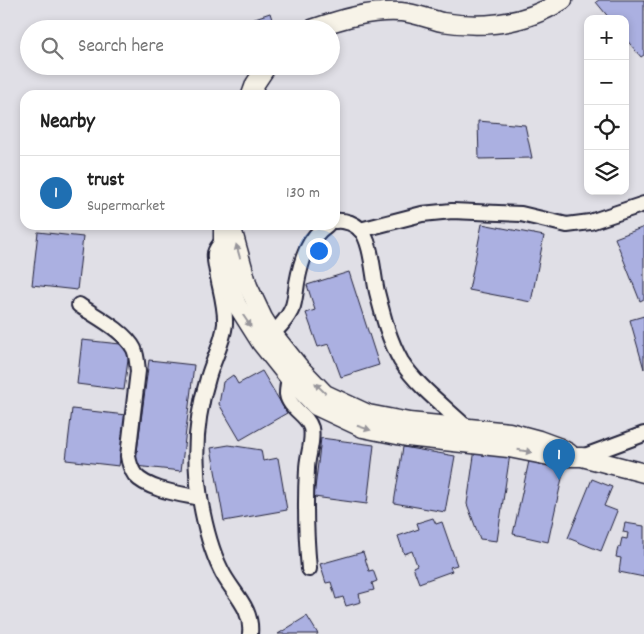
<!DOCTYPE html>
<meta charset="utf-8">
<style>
:root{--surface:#fff;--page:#f6f6f6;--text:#222;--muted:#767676;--line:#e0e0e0;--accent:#1f6fb2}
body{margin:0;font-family:Dekko,sans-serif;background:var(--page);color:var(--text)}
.controls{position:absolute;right:15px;top:15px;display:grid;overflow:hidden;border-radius:10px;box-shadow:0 2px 8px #0003}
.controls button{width:45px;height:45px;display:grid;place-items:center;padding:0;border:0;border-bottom:1px solid var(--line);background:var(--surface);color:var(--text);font:25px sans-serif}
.you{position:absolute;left:318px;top:250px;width:18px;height:18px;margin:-12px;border:4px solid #fff;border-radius:50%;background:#1a73e8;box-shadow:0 0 0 8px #1a73e833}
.badge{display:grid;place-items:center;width:32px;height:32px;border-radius:50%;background:var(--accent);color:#fff;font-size:16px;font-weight:700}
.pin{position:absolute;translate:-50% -41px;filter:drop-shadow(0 1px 2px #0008)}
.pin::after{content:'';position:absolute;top:26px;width:18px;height:15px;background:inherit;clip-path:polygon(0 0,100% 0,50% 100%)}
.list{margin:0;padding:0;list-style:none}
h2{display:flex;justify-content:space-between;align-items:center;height:65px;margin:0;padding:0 20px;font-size:21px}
h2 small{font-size:16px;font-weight:400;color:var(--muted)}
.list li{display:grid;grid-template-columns:32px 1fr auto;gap:15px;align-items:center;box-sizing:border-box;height:75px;padding:0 20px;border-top:1px solid var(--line)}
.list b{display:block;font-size:19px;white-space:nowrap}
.list p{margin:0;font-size:16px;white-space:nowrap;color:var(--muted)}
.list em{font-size:16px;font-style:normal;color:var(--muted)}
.icon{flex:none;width:28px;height:28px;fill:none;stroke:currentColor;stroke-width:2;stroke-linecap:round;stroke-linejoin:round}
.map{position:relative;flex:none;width:644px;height:634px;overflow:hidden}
.search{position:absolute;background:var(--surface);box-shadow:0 2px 8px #0003;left:20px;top:20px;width:320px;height:55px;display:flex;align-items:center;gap:12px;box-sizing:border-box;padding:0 18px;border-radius:28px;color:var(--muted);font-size:19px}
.panel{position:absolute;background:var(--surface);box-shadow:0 2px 8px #0003;left:20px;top:90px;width:320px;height:140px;border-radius:15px}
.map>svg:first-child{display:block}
.building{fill:#abb0e1;stroke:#22223b}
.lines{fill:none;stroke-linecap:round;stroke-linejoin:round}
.minor-casing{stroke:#22223b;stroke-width:18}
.tertiary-casing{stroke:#22223b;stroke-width:21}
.minor{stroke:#f7f3e8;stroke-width:14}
.tertiary{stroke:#f7f3e8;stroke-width:18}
.oneway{fill:#97959a}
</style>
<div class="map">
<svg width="644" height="634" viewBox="0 0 644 634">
<rect width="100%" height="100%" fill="#e0dfe6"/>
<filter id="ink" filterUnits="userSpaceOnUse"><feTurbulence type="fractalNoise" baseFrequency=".02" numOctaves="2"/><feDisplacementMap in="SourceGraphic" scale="10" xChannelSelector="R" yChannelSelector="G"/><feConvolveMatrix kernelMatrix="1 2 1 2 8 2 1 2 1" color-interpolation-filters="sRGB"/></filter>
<g filter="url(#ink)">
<g class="building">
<path d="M599 0H644V55L641 57 625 38V19H610L596 2Z"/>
<path d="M270 13 274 26 258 29 255 18Z"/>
<path d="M478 121 525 125 532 158 479 159Z"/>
<path d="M482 224 544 236 531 302 469 290Z"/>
<path d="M644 227V299L640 301 615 238Z"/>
<path d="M38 232 83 237 77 290 32 285Z"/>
<path d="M349 272 379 365 341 377 329 344 318 347 306 313 315 310 307 285Z"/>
<path d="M644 316V369L630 320Z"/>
<path d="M82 340 130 345 124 390 77 384Z"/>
<path d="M149 360 194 365 181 471 135 466Z"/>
<path d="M262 371 287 413 240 440 219 404 223 382 233 375 238 384Z"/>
<path d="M72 409 126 415 119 466 66 460Z"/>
<path d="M321 438 374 445 367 504 314 497Z"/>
<path d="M229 445 261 450 263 461 278 458 287 510 224 521 211 448Z"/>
<path d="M403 447 455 456 445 512 394 503Z"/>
<path d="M475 449 510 454 497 541 480 539 467 504Z"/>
<path d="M529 461 564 469 548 542 513 534Z"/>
<path d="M592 479 612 487 604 506 617 511 601 551 568 538Z"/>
<path d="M433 518 436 524 442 522 457 565 450 567 452 571 419 583 413 567 417 565 412 551 404 554 398 536 419 529 417 523Z"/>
<path d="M625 523 644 526V577L619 572 621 558 616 557 618 547H620L622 538 627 539 628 533 623 532Z"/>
<path d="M363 552 369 571 373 570 377 581 372 583 374 590 359 594 361 602 346 606 343 597 336 599 331 582 326 583 320 564Z"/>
<path d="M307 616 318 634H278Z"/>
</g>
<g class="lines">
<defs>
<g id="minor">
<path d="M335 221C344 220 353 223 360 229 372 241 373 276 377 292 383 316 389 340 401 361 417 386 444 406 466 427"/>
<path d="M360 230 422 214 452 211 521 214 567 225 590 222 644 204"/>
<path d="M223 241C220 244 216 249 215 253 214 259 216 266 217 272 220 289 226 307 225 324 223 343 213 360 208 378 196 417 193 457 200 498 204 522 210 548 221 570 231 592 253 607 250 634"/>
<path d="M79 305C95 316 125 331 134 349 137 356 137 363 138 371L128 456C129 463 131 469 135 475 148 490 181 494 200 498"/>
<path d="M265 339C276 332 288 319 293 306 295 299 296 290 297 283 301 261 308 238 327 225"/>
<path d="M289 378C288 383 287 389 287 394 289 409 307 414 311 428 314 441 307 456 307 469 305 503 306 536 309 569"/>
<path d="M582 457 644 434"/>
</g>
<g id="tertiary">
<path d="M312 29C341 19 370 10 401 12 415 13 429 19 442 22 485 29 527 23 563 0"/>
<path d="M251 95 255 84 267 66"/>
<path d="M223 225V241L228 277 232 292 237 305 261 343 289 378 316 406 363 428 407 437 509 448 554 457H582L644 473"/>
<path d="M231 225 248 286 263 318 273 334 300 368 325 394 368 414 409 422 509 432 539 440 558 447 569 453"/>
</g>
</defs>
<use href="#minor" class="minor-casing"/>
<use href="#tertiary" class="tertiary-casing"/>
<use href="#minor" class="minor"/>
<use href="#tertiary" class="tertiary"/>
</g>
<defs><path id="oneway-solid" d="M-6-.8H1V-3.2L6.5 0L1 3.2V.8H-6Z" transform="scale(1.25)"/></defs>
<g class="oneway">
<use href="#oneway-solid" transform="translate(238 251) rotate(-106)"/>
<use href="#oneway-solid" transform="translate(247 321) rotate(56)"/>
<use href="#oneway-solid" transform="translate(320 388) rotate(-136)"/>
<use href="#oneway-solid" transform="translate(364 428) rotate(18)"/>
<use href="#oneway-solid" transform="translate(525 451) rotate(10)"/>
</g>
</g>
</svg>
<div class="controls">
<button>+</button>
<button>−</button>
<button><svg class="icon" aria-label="locate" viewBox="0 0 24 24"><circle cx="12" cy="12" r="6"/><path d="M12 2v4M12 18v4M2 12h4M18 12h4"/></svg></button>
<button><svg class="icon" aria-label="layers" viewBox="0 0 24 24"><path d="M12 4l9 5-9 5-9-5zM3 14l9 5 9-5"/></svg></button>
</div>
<div class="you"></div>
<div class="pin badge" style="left:559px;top:480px">1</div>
<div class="search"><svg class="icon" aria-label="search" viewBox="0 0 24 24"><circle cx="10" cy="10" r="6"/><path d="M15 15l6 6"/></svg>Search here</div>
<section class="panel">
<h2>Nearby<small></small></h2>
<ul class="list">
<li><span class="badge">1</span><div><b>trust</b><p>Supermarket</p></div><em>130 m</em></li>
</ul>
</section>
</div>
